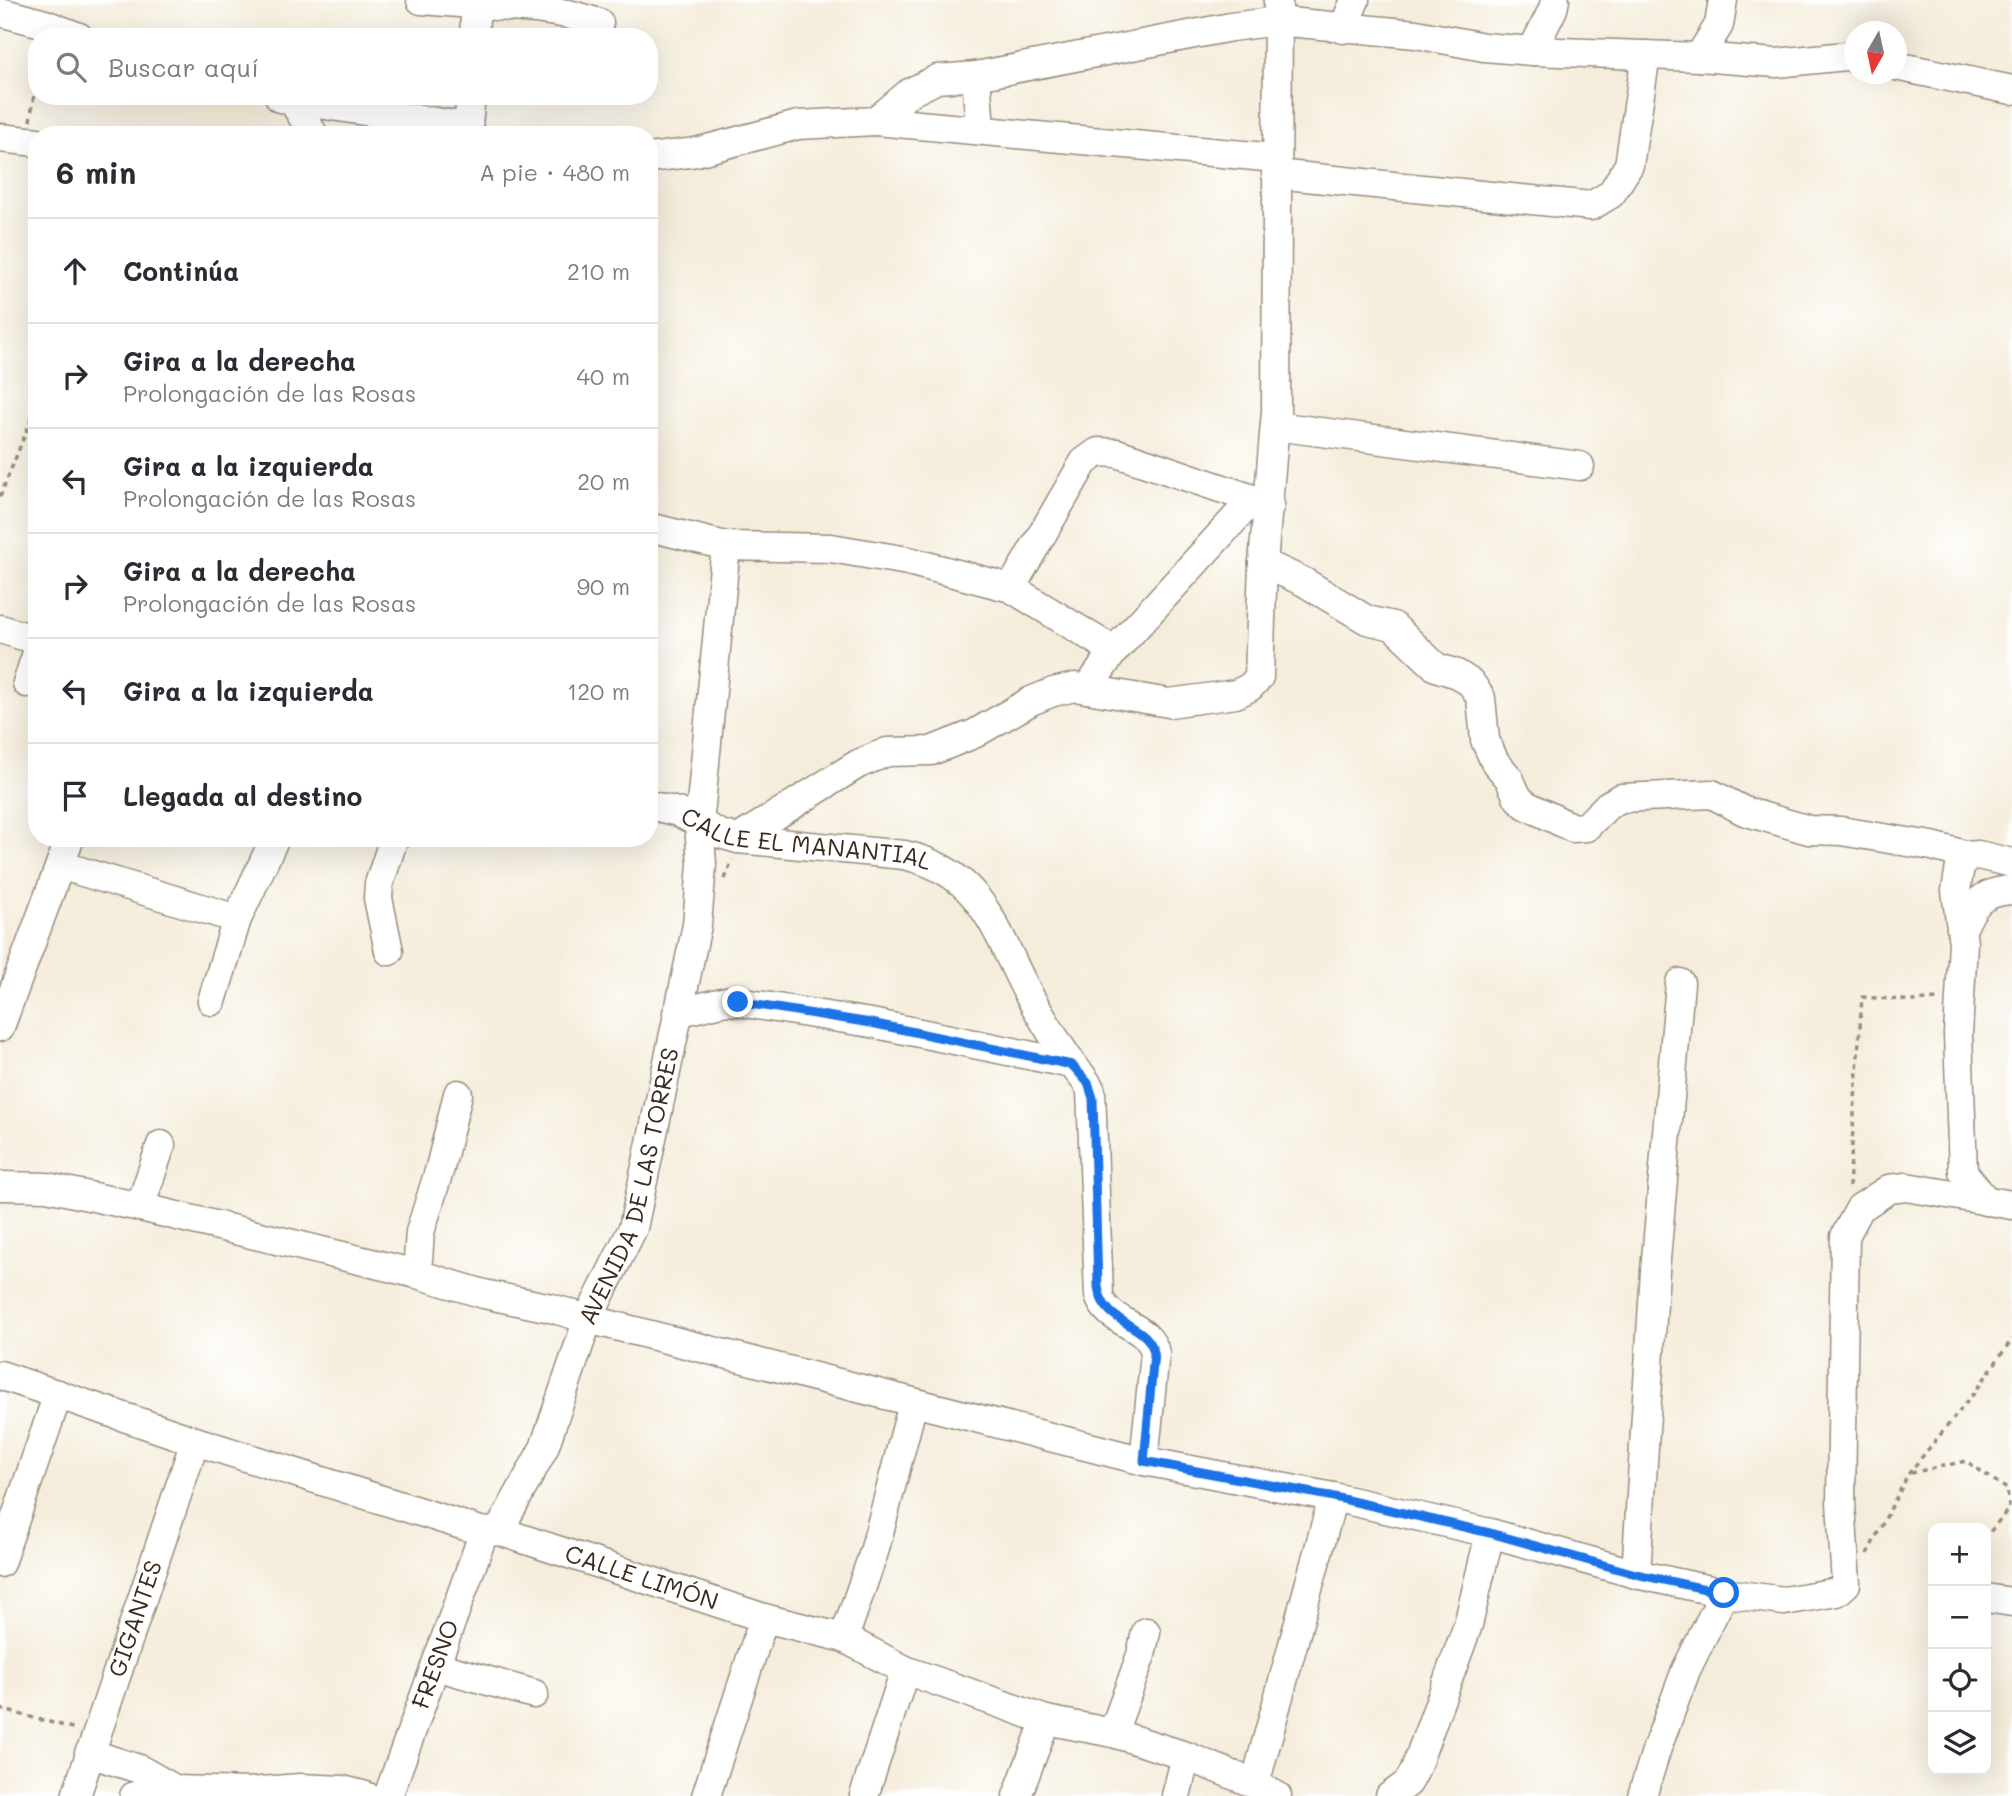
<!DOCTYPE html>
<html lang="es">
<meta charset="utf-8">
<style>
:root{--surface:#fff;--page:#f7f7f7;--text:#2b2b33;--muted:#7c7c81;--line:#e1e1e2}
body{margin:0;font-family:Mali,sans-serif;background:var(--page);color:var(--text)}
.controls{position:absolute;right:21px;bottom:21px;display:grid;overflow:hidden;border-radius:14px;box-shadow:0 7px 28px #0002}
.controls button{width:63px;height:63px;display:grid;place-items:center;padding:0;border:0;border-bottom:2px solid var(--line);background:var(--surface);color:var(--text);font:35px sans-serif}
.compass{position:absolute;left:1844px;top:21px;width:63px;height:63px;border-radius:50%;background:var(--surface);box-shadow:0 7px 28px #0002;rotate:189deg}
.stop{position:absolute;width:21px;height:21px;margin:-16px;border:5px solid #1a73e8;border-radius:50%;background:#fff}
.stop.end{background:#1a73e8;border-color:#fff;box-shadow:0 2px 7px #0008}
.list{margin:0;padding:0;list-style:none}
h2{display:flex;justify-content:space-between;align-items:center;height:91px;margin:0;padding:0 28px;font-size:30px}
h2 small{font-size:23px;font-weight:400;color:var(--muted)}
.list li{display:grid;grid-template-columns:46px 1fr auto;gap:21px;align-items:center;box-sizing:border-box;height:105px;padding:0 28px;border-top:2px solid var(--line)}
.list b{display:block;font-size:26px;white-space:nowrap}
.list p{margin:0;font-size:23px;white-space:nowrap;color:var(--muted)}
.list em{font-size:23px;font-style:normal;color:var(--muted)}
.icon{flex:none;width:38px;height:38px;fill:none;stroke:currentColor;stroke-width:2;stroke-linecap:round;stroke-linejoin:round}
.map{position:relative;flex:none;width:2012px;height:1796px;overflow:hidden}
.search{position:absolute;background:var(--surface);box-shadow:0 7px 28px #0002;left:28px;top:28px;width:630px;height:77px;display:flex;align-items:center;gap:18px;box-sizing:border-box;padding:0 24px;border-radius:28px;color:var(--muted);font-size:26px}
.panel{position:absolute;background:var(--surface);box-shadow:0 7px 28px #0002;left:28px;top:126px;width:630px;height:721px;border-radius:28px}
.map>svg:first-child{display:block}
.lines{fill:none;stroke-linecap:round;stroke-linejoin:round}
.minor-casing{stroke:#988c7c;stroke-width:31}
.path{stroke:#988c7c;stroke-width:3.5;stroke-dasharray:5 5;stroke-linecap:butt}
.minor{stroke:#fff;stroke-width:28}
.route{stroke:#1a73e8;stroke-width:9}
.labels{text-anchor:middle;stroke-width:5;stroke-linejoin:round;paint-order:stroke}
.street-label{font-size:24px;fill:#3b2a1e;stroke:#fff}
</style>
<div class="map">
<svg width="2012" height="1796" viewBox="0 0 2012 1796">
<rect width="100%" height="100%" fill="#fff"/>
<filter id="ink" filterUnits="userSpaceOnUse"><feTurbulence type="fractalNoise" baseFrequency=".0143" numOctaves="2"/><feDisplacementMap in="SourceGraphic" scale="14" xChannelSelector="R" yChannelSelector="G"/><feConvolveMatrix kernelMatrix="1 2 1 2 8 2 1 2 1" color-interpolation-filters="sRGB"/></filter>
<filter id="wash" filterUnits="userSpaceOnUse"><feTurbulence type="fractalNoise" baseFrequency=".00686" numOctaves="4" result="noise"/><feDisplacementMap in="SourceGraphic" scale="28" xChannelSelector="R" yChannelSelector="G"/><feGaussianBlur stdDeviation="1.57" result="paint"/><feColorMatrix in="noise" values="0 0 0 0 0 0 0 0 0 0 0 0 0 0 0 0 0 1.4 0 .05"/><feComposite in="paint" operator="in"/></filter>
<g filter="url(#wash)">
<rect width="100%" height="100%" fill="#f5eddb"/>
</g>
<g filter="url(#ink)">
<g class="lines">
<defs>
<g id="minor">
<path d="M421 0 535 9 568 14 599 23"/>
<path d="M0 12 45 24 79 37"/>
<path d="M1343 29 1355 0"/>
<path d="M474 37 476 0"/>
<path d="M1532 51 1553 9 1555 0"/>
<path d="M1699 57 1719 25 1723 0"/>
<path d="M1896 66 2012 90"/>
<path d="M976 76 980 129"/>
<path d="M280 98 292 100 314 135"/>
<path d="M292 100 469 127"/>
<path d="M876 121 1276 158"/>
<path d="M467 135 471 96"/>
<path d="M0 138 37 142"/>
<path d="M649 158 696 152 798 125 876 121 909 93 937 79 976 76 1231 27 1277 21 1416 34 1484 47 1532 51 1699 57 1776 63 1846 56 1854 58"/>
<path d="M1276 174 1591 206 1611 194 1629 165 1646 55"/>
<path d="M1275 426 1580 466"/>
<path d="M649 527 726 546 831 548 908 561 1011 588 1114 651"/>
<path d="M1263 563 1304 582 1367 620 1393 626 1436 667 1457 674 1471 683 1481 698 1485 740 1495 762 1509 778 1518 798 1526 805 1573 828 1586 827 1608 805 1621 798 1712 794 1744 811 1809 830 1841 831 1932 846 1969 856"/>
<path d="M1011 588 1084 462 1098 452 1117 453 1270 505"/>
<path d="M0 629 37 640"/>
<path d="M27 683 37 653"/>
<path d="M1087 689 1114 651 1253 499"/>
<path id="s1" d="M649 805 678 812 720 834 738 839 904 855C931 861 954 872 973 894 998 923 1011 963 1030 997 1043 1019 1057 1044 1073 1065 1079 1074 1087 1080 1091 1091L1099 1295C1106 1324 1150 1324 1155 1353L1144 1461"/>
<path d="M738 839 858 764 887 752 931 751 974 734 1031 701 1053 692 1075 687 1169 703 1236 694 1250 687 1259 677 1263 563 1276 411 1278 0"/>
<path d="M60 865 237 919 212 1001"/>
<path d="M237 919 275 838"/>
<path d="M1962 930C1973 903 1982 892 2012 890"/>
<path d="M389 951 378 898 379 884 394 838"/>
<path d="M677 1013 726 1001 738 1002 871 1023 1072 1064"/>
<path d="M0 1027 70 838"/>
<path d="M0 1186 47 1187 140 1207 417 1274 484 1294 551 1308 588 1319 1144 1461 1333 1497 1490 1533 1636 1574 1724 1593 1784 1601 1837 1592 1846 1584 1841 1502 1845 1236 1860 1208 1889 1189 1906 1187 2012 1205"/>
<path d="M1986 1201 1963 1172 1958 1034 1963 943 1956 891 1960 866 1969 856 1978 855 2012 863"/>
<path d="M140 1207 161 1145"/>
<path d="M417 1274 420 1232 440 1168 458 1094"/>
<path id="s2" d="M0 1375 195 1441 484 1532 499 1531 764 1618 844 1638 905 1670 1046 1720 1113 1733 1186 1756 1255 1784 1277 1796"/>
<path id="s3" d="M499 1531 544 1448 588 1319 633 1228 697 925 702 864 699 825 726 546"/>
<path d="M0 1563 58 1394"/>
<path d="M1636 1574 1655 1271 1680 983"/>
<path d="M1986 1598 2012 1602"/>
<path d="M844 1638 874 1552 913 1403"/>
<path d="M436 1666 534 1694"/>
<path d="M1113 1733 1141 1655 1146 1632"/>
<path d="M89 1753 139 1769 176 1790"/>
<path d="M1255 1784 1333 1497"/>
<path id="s4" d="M76 1796 195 1441"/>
<path d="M134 1796 176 1790 249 1792 300 1788 343 1790 366 1796"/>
<path id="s5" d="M388 1796 484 1532"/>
<path d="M706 1796 764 1618"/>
<path d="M864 1796 905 1670"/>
<path d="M1017 1796 1046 1720"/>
<path d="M1176 1796 1186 1756"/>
<path d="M1390 1796 1408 1783 1414 1772 1468 1625 1490 1533"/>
<path d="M1642 1796 1657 1748 1686 1670 1724 1593"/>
</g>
</defs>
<use href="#minor" class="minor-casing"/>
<g class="path">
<path d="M30 121 34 95"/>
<path d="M0 497 37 404"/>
<path d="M725 879 732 860"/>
<path d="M1849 1187 1862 997 1916 1001 1937 999"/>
<path d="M1911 1473 1966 1461 2007 1489 2009 1508 1986 1537"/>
<path d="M1867 1554 1909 1473 1975 1392 2012 1339"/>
<path d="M0 1709 76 1729"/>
</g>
<use href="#minor" class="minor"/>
</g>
</g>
<g class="lines" filter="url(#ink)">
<path class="route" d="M738 1002 871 1023 1072 1065 1088 1083 1093 1098 1098 1287C1104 1327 1149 1322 1154 1353L1144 1461 1334 1497 1490 1533 1636 1574 1724 1593"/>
</g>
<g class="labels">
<g class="street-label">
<text dy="8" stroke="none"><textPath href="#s1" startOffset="163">CALLE EL MANANTIAL</textPath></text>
<text dy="8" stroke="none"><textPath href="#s3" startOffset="371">AVENIDA DE LAS TORRES</textPath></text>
<text dy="8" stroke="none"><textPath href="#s2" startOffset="674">CALLE LIMÓN</textPath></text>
<text dy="8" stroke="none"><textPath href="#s4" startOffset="187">GIGANTES</textPath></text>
<text dy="8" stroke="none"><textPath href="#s5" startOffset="140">FRESNO</textPath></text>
</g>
</g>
</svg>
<div class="controls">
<button>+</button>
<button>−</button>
<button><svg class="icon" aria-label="locate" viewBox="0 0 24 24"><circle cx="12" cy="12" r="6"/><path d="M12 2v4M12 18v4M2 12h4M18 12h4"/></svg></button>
<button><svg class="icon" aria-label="layers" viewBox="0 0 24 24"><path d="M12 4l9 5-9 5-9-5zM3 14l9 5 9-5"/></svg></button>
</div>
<svg class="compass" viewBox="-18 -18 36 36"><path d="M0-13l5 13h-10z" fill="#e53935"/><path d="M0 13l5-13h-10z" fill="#7c7c81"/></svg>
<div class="stop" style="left:1724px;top:1593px"></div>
<div class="stop end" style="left:738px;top:1002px"></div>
<div class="search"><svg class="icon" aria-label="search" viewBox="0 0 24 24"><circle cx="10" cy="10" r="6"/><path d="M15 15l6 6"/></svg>Buscar aquí</div>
<section class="panel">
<h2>6 min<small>A pie · 480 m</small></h2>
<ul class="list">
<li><svg class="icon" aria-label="ahead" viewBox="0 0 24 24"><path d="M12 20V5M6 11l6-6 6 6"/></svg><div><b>Continúa</b></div><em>210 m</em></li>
<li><svg class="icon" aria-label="right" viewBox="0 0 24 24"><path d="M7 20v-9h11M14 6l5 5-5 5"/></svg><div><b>Gira a la derecha</b><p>Prolongación de las Rosas</p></div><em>40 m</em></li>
<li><svg class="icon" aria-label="left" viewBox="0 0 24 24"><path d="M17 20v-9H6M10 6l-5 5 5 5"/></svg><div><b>Gira a la izquierda</b><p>Prolongación de las Rosas</p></div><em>20 m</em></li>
<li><svg class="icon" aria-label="right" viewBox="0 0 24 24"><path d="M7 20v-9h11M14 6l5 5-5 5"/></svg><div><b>Gira a la derecha</b><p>Prolongación de las Rosas</p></div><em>90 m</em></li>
<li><svg class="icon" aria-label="left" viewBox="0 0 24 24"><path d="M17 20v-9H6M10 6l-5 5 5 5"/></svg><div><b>Gira a la izquierda</b></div><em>120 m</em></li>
<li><svg class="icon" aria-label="arrive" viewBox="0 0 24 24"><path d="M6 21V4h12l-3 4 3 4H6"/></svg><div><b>Llegada al destino</b></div></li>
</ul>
</section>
</div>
